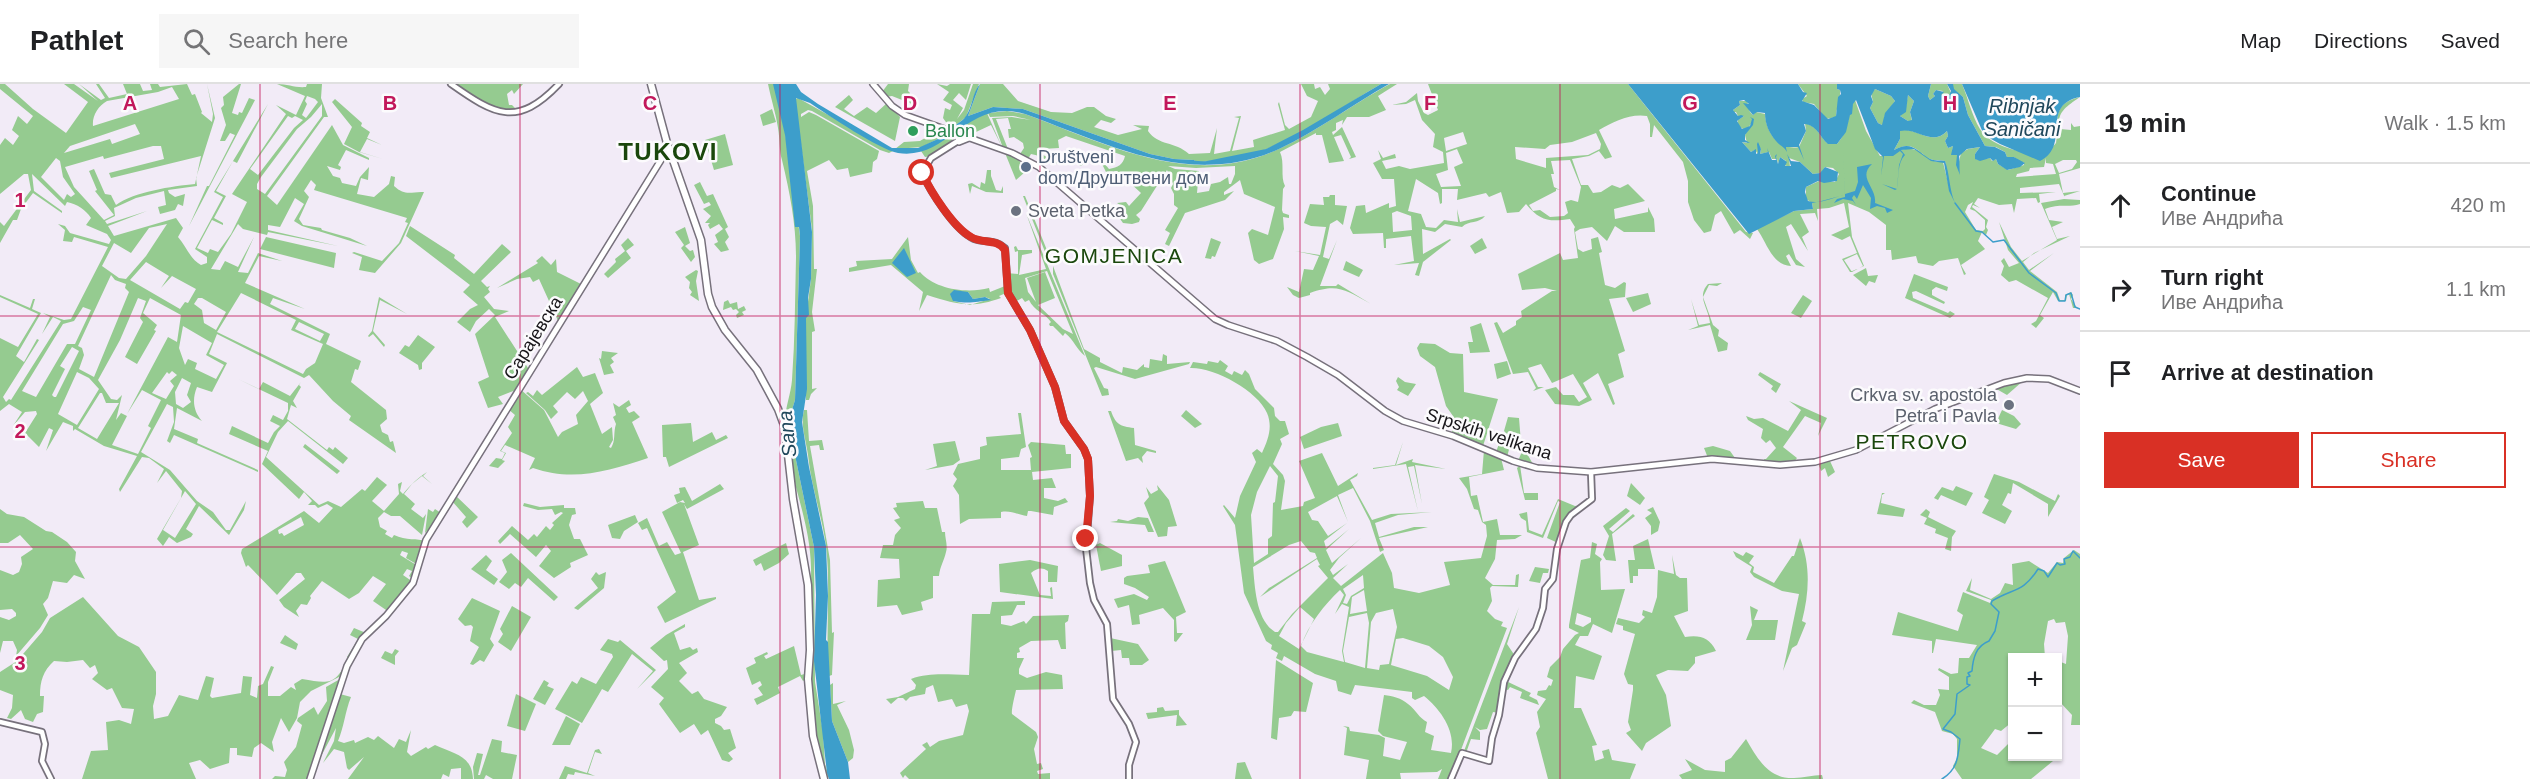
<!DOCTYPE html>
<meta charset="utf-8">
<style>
:root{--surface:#fff;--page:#f6f6f6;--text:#202124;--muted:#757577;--line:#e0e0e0;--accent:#d93025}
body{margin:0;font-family:Arial,sans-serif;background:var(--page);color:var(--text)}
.controls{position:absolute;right:18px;bottom:18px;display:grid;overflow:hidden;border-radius:0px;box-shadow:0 2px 4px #0004}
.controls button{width:54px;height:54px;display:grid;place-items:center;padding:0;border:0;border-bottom:2px solid var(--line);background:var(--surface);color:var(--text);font:30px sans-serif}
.stop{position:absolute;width:18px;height:18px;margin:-14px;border:4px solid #d93025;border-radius:50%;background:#fff}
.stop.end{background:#d93025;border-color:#fff;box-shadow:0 2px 6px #0008}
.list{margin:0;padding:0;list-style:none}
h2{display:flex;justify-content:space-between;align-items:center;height:78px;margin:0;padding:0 24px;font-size:26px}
h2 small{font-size:20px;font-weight:400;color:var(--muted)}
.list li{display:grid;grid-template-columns:39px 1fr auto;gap:18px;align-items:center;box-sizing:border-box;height:84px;padding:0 24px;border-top:2px solid var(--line)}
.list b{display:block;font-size:22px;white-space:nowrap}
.list p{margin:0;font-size:20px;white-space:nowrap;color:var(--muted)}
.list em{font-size:20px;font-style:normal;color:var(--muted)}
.actions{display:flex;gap:12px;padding:18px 24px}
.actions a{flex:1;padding:14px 0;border:2px solid var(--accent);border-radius:0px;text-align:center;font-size:21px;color:var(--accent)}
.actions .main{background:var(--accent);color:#fff}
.icon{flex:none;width:33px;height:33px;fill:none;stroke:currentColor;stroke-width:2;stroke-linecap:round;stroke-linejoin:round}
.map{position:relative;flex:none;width:2080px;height:695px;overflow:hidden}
header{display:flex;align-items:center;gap:36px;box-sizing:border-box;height:84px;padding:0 30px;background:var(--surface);border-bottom:2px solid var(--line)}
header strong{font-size:28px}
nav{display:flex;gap:33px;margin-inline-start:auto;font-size:21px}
.search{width:420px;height:54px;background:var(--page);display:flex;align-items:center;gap:15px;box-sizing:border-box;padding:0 21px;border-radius:0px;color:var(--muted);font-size:22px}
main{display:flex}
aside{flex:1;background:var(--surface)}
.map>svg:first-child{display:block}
.green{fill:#95cb90;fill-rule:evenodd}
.water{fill:#3d9ecb;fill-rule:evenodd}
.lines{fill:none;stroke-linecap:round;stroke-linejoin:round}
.stream{stroke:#3d9ecb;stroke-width:1.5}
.canal{stroke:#3d9ecb;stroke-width:3}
.tertiary-casing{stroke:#77717c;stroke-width:8}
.secondary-casing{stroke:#77717c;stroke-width:8}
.primary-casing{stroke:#77717c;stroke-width:9}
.tertiary{stroke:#fff;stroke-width:4.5}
.secondary{stroke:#fff;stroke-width:5}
.primary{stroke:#fff;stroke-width:6}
.route{stroke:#d93025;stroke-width:8}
.grid{fill:none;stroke:#c2185b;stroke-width:1.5;stroke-opacity:0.55}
.leisure-dot{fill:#2e9e5b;stroke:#fcfbfd;stroke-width:2}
.service-dot{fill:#5c6f8a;stroke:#fcfbfd;stroke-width:2}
.worship-dot{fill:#6b7280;stroke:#fcfbfd;stroke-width:2}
.labels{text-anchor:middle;stroke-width:5;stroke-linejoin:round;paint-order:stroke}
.leisure-label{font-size:18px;fill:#27864d;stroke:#fcfbfd;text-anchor:start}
.service-label{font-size:18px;fill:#4e5e75;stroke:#fcfbfd;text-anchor:start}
.worship-label{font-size:18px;fill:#5b616d;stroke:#fcfbfd;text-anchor:start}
.street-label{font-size:18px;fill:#171519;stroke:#fcfbfd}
.water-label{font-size:20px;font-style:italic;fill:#20485c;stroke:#fcfbfd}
.quarter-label{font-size:21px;letter-spacing:1.5px;fill:#1a470c;stroke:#fcfbfd}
.district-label{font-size:24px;font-weight:bold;letter-spacing:1.5px;fill:#1a470c;stroke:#fcfbfd}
.grid-label{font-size:20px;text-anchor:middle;font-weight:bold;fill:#c2185b;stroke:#fcfbfd;stroke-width:5;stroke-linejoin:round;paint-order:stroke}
</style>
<header>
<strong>Pathlet</strong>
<div class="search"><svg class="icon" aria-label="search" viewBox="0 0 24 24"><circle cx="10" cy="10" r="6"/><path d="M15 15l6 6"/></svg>Search here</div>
<nav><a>Map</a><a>Directions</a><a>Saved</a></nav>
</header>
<main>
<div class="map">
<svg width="2080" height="695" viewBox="0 0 2080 695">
<rect width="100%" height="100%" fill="#f2ebf7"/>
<g class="green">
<path d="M0 0H5L33 25 66 49 88 18 64 0H74L98 17 79 0 101 16 105 14 96 0H99L109 14 127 10 123 0H140L143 7 152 6 150 0H158L160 3 187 0 192 11 195 10 202 28 201 29 212 38 213 30 207 0 215 34 196 94 197 102 168 106 169 109 175 113 185 110 183 122 178 120 175 126 160 130 158 123 166 121 164 107 136 114 114 124 115 132 105 137 107 140 147 127 108 142 114 152 176 134 183 144 178 153C186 162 190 175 201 181L207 179V173L195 165 223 113 214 108 268 20 237 79 233 77 216 107 226 112 214 134 223 139V141L212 136 197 164 208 169 210 165 218 168 231 150 247 118 232 110 286 30 276 21 296 31 305 12 277 0C288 0 295 4 306 3L307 0H322L321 14 328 33H324L267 112 277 121 332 41 343 61 369 74V76L346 66 338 81 341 83 340 86 327 82 333 92 340 94 342 99 356 102 360 93 369 83 368 96 361 94 357 110 374 113 389 100 391 92 395 93 394 102C406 113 412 107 424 108L401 159 375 189 359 186 362 173 352 169 354 168 382 177 399 159 408 139 405 138 407 134 314 106 316 101 311 96 304 107 309 113 299 135 303 141 321 144 322 146 350 154 367 162 302 142 294 137 304 120 295 114 280 143 268 141V146L338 162 268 148 267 151 243 145 238 140 211 185 220 186 225 177 238 183 254 153 238 188 248 189 258 169 282 177 259 172 245 199 305 225 273 214 270 220 330 250 326 260 361 277 358 286 355 285 351 298 386 326 387 335 380 341 382 348 388 351 390 358 393 357 396 369 349 336 351 332 333 317 309 291 304 294 217 250 209 270 227 279 212 308 197 303C192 315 193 327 202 337L177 324 174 345 198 355 197 359 258 386V388L174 351 170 359 167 357 174 338 173 323 167 320 141 368 170 386 197 417 213 428 226 446H230L246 417 244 426 229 451 199 422 186 445 193 450 191 453 177 459 169 453 163 462 157 455 181 414 182 407 166 387 157 399 164 385 149 374 142 373 120 408 119 405 137 372 104 362 75 345 73 347V342L63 338 46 367 53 346 49 344 39 363 25 349 37 330 36 327 25 328 13 342 22 328 9 320 0 327V254L18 263 38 230 0 213V211L30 224 33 215H35L32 225 41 229 16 272 24 278 37 255 39 256 3 313 6 318 9 315 11 316 61 237 53 233 42 250 50 233 43 229 64 236 71 235 108 163 74 153 72 158 63 157 65 146 58 140 65 142 70 149 109 160 111 156 107 150 86 141 91 134C86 126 77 120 67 118L65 122 32 90 34 107 62 127V129L33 109 21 125 17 136H13L0 159V138L4 142 31 106 28 90H24L0 110V61L5 54 13 61 19 52 12 46 18 32 27 40 33 32 0 5ZM172 3 179 15 93 42C92 32 98 22 107 17L158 8ZM307 12 315 15 318 18 306 34 302 31 307 20 305 17ZM322 20V32L265 110 257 105V100L261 93 297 45 311 33ZM288 32 292 34 295 32 303 36 294 44 258 91 250 85ZM135 40 140 50 112 60 110 55 64 69 70 62ZM153 62H161L164 75 109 89 111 94 201 72 195 100C173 102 133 108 116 121L111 111 105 110 94 85 89 87 97 106 95 107 114 131 104 136 74 103 65 83 103 72 104 75ZM56 74 60 77 63 93 75 110 71 113 67 110 64 116 41 93ZM167 140 146 172 126 195 119 194 102 182 114 159 131 169 149 144ZM146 178 169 192 161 204 172 192 196 205 188 219 185 218 180 225 130 196ZM111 191 115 196 126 200 125 204 129 208 94 293 79 285 84 271 82 264 78 262ZM241 209 296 236 291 246 323 260 315 279 306 285 303 290 217 248ZM138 214 146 217 140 234 143 238 125 273 137 280 156 247 154 246 157 241 143 229 150 214 181 231 177 258 168 253 127 330 142 306 161 316 148 342 151 344 138 370 112 361 127 332 121 329 116 336 122 311 117 316 111 315 98 296 120 256ZM198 214H202L226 228 216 246 204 239 202 226 194 220ZM83 223 91 226 75 260H67L36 313 22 307 63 240 74 237ZM299 238 324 250 320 257 295 245ZM183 242 212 259 206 271 224 281 216 295 195 285 197 279 188 275 185 281 179 264ZM72 263 79 267 56 313H54L52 311 65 285 60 282ZM172 287 177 291 170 297 174 302 166 315 152 309 167 288 169 290ZM77 288 89 294 99 305 77 341 58 330ZM182 294 191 299 187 311 191 318 183 324 176 320 175 308ZM100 309H102L106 319H119L97 355 78 344ZM185 407 196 420 175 454 163 446Z"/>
<path d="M239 0H241L232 29 238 31 239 28 242 29 249 14 255 16 189 142 207 102H209L235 51 230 49 225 57H220L226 41 221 24 224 21 223 13Z"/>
<path d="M452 0H523L514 10 512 6 507 10 509 21H512L516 25 522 23V26C495 32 474 14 452 0Z"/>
<path d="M768 0H774L785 48 800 152 795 316 791 329 795 337 793 349 796 358V376L814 463 815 598 823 648 825 680 829 693 826 695C801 629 812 552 811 483 810 432 785 386 785 336 785 325 791 309 792 296 795 255 795 214 796 173 796 140 790 109 782 76 779 66 780 55 778 44 776 30 771 15 768 0Z"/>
<path d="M888 0H909L908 7 910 9 908 13 914 17 912 20 892 12 885 13 882 8Z"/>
<path d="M937 0 947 2 950 0H971L966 16 959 9 953 16 963 24 957 35 964 26 973 0H979L966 33 950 46 944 44 948 41 943 34 945 24 950 26 952 21 943 16 949 8Z"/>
<path d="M980 0H1003L1018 17 1051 28 1072 29 1087 23H1094L1106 32 1116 35 1111 39 1101 36 1094 43 1118 51 1142 45 1133 41 1149 42 1148 47C1158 62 1175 57 1189 70L1210 69 1217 44 1214 70 1230 67 1239 34 1234 33 1241 32 1232 67 1254 63 1253 56 1285 46 1278 20 1279 18 1285 41 1289 45 1311 33 1318 17 1307 12 1301 0H1314L1315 5 1320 3 1325 11 1330 5 1328 0H1381C1343 22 1305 50 1264 66 1242 74 1219 75 1197 79L1194 76 1174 75 1150 70 1023 25 993 23 968 32Z"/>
<path d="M1390 0H1397L1378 12 1386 26 1369 33H1347L1342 41 1343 36 1336 39V46L1332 48 1333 51 1342 43 1356 73 1349 75 1351 73 1341 51 1334 53 1344 77 1329 79 1322 51H1316V49L1280 68C1285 79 1280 92 1285 102L1283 105 1282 126 1283 129 1289 131V134L1283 133 1284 145 1273 175 1259 180 1254 176 1248 149 1252 145 1268 151 1275 123 1244 110 1240 96 1224 108V111L1234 107 1225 116 1185 129 1169 162 1165 160 1170 149 1165 146 1178 124 1174 121V110L1171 104 1173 100 1167 86 1141 127 1136 131 1140 135 1139 138 1132 140 1123 139 1118 132 1123 123 1117 119 1126 118 1129 122 1141 109 1117 87 1106 88 1102 80 1092 77 1080 82 1076 74C1049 87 1050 73 1031 70L1028 75 1020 70 1024 64 1023 59 1014 53 1009 54 1008 45H1011L1008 34 996 35 1008 65 1003 64 992 34 1012 33 1031 36 1013 32 990 33 988 29 1007 27 1025 30C1102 58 1184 102 1267 70 1310 53 1349 22 1390 0ZM1066 52 1125 72C1123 81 1118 83 1109 85 1103 77 1097 74 1087 76L1085 71C1069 70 1054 81 1041 69L1042 65 1059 64 1058 56ZM1168 82 1196 84 1235 82V90L1231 100H1229L1228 93 1220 98 1211 100 1209 107 1197 109 1199 87 1175 85Z"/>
<path d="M1428 0H1628L1746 148 1753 149 1750 155 1740 146 1734 150 1721 127 1715 131 1711 147 1704 149 1694 136 1688 118V97L1683 78 1654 41 1652 53H1650V40L1647 32C1631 29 1612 38 1599 46L1612 73 1605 75 1599 67 1589 72 1572 75 1581 101H1588L1593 109 1601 108 1612 101 1620 104 1628 100 1645 117 1614 125 1615 135 1648 128V123L1654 135 1655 148H1624L1615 142 1607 157 1592 143 1580 145 1575 148 1578 165 1583 168 1592 165 1591 155 1598 153 1602 168 1599 169 1605 201 1615 204 1624 198 1626 199 1625 213 1609 215 1625 267 1618 270 1624 293 1608 300 1615 320 1613 321 1598 289 1583 299 1592 316 1579 322 1555 320 1545 306 1556 303 1563 311H1574L1579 318 1587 313 1573 290 1552 299 1541 280 1528 284 1538 303H1544L1533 307 1536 304 1528 288 1513 290 1494 239 1497 238 1503 249 1516 241V237L1522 233 1521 227 1552 207H1557L1545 204 1522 206 1518 190 1560 169 1563 176 1578 174 1574 145 1575 143 1570 135C1549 138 1540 137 1526 120L1519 128 1507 129 1501 108 1489 113 1486 109 1457 116 1458 105H1442V119L1440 120 1438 109 1416 95 1408 127 1421 130 1426 143 1436 144 1444 136 1458 138 1457 125 1460 138 1485 132C1479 140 1469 136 1462 143L1445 140 1435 148 1422 145 1423 170 1450 155 1451 156 1423 178 1419 192 1415 191 1419 179 1394 181 1414 177 1411 152 1386 155V164H1384L1383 149 1353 150 1350 144 1356 122 1365 121 1366 129 1389 119V124L1396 122 1394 95H1382L1373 79 1381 75 1378 66 1383 74 1395 70 1396 74 1382 77 1386 85 1399 82 1410 85 1444 79 1443 68 1433 63 1435 50 1422 36 1415 16 1406 20 1392 21 1406 18 1417 9 1418 17 1424 29 1428 31 1438 26ZM1463 48 1467 60 1446 67 1444 54ZM1596 49 1601 60 1600 65 1588 71 1546 74V84L1516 75 1515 63 1545 65 1550 61 1572 58ZM1457 65 1463 79 1454 83 1461 102 1441 103 1436 90 1448 86 1446 69ZM1570 76 1581 103 1578 118 1571 116 1565 118 1568 129 1564 132 1550 133 1540 126 1533 127 1529 121 1556 107V105L1560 106 1554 103 1551 90H1554L1551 77ZM1397 127 1411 132 1412 146 1393 148 1392 129Z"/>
<path d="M1798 0H1837V5L1840 6C1841 15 1836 24 1836 33L1826 35 1814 20 1803 18 1802 15 1807 12Z"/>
<path d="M1931 0H1947L1951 9 1949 12 1940 11 1943 7 1936 6 1933 10 1935 12 1930 16 1928 12Z"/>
<path d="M1953 0H1962C1968 14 1972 32 1980 45 1993 65 2024 68 2045 72L2056 59C2060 39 2049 20 2080 13 2069 21 2055 28 2060 45L2071 46V39L2074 43 2080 42V84L2059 90 2063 109 2080 107 2064 112 2065 114 2059 100 2020 104V109L2056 108 2039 110 2040 118 2038 119 2036 114 2017 115 2014 129 2012 120 1999 121 1978 114 1974 120 1980 124 1973 121 1972 123 1988 136 1986 143 1988 146 1986 151 1982 148 1978 157 1985 165 1961 181 1966 190 1964 191 1958 174 1939 177 1933 182 1918 179 1916 172 1892 176 1891 166H1886V141L1869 128 1848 119 1852 153 1864 182 1850 188 1842 175 1857 169 1850 152 1842 156 1831 151 1849 143 1844 119 1829 124 1817 125 1818 137 1815 129 1800 130 1809 148 1802 153 1808 167 1791 140 1786 143 1796 175 1805 183 1796 181 1789 170 1786 172 1791 182C1772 181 1767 159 1757 145L1794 127 1813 125 1812 119 1806 115V103L1819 97 1835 98 1839 90 1833 84 1825 83 1821 89 1813 90 1800 78 1789 74 1790 83 1784 81 1786 77 1780 73 1778 80 1777 75H1772L1769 68 1760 70 1761 65 1759 62 1758 70 1755 66 1751 68 1742 58 1747 59 1745 51 1754 36 1748 44 1743 45 1737 41 1738 36 1744 32H1738L1736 28H1734L1733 26 1740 21 1739 17H1747L1750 28 1753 31 1756 28 1765 30C1766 48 1778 67 1799 63L1806 47 1805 39C1817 42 1819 51 1827 59L1837 60C1850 46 1848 25 1855 16L1866 47 1880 72C1892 73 1901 63 1911 65 1925 66 1926 79 1943 78L1950 107 1945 77C1940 76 1934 77 1930 75 1916 67 1913 56 1894 66L1900 55V46C1917 43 1932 63 1947 47L1948 52 1945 57 1948 64 1953 62 1952 71H1957L1958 82 1961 69 1968 65 1980 63 1975 70 1977 76 1990 74 1992 77 1996 75 1998 80 2008 86 2024 81V78L2022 79 2014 73H2007L2005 68 1996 63 1985 62 1968 31 1963 13 1953 5ZM2046 74V79L2053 80 2056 90 2016 93 2017 90 2029 87 2030 84 2044 83ZM2063 76H2076L2077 78 2072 85 2059 89 2055 80ZM1973 118 1970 125 1975 127 1985 136V145L1983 147 1976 146 1965 128 1968 121ZM1857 170 1863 182 1852 188 1844 176Z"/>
<path d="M1875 5 1891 12 1895 17 1884 33V41H1882L1878 39 1870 24 1873 18 1871 9Z"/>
<path d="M849 11 853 16 844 25 854 32 867 23 876 29 887 19 900 33 895 57 835 23Z"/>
<path d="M1908 11 1914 17 1910 28 1912 37H1908L1900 32 1906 22Z"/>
<path d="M798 14 893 67 889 69 880 66 812 27 808 26 801 30V33L809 28 816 31 879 67 877 75 873 78 872 88 850 93 848 84 837 86 829 76 807 87 813 122 814 185H817L812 228 815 247 812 248V305L817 304 811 310 809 316H806V233L811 195 812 145 795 15Z"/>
<path d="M335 15 362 39 361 42 370 48 367 54 382 61 367 55 360 68 383 75 359 68 344 60 352 43 332 18Z"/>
<path d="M772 25 776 38 763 42 760 31Z"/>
<path d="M987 29 1002 63 991 41 976 48 975 55 955 48 971 36Z"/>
<path d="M940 45 950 49 922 63 895 65 904 58 920 57Z"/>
<path d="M725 50 733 81 714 86 705 56Z"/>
<path d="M953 50H957L950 58 952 61 933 72 925 73 921 67Z"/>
<path d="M1005 69 1017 72 1025 88 1016 96Z"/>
<path d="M987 86H991V92L996 106 1001 107 1003 102V109L986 108 972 102 970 110 968 100 972 99 980 104 981 98 985 100Z"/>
<path d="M700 98 707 112 713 110 728 143 725 145 729 153 725 158 729 166 721 168 714 160 718 158 715 151 723 145 719 140 710 145 708 141 710 139H705L711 132 703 125 711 121 709 118 704 120 694 101Z"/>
<path d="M1330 111H1335V121L1347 122 1343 141 1337 136 1330 140 1323 173 1329 175 1337 156 1320 202H1336L1338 200 1371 220C1345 206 1338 199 1310 209V211L1299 214 1293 211 1287 203 1299 208 1304 185 1313 186 1319 172 1295 167 1320 171 1326 143 1311 142 1304 139 1310 120 1324 121 1323 113H1329Z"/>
<path d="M1023 112H1025L1053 181 1049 178Z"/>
<path d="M2064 115 2080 116V120C2068 124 2060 119 2045 125L2049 136 2063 138 2052 143 2057 155 2070 152 2034 169 2023 178 2029 186 2054 169 2030 187 2057 208 2060 216H2065V211L2071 208 2073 211 2071 215 2077 224H2073L2069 210 2067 211 2066 217H2058L2053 208 2040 231 2044 234 2036 244 2031 240 2036 237 2048 214 2016 196 2009 198 2001 191 2004 182 2001 177 2004 174 2009 183 2019 179 2008 166 1999 138 2011 163 2022 177 2057 156 2041 119Z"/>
<path d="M1026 129 1085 272C1076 265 1075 257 1065 249L1063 252 1053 242H1050L1049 240 1051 238C1045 229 1034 227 1029 216L1025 218 1022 214 1015 218 1010 212 1006 189 1018 190V167L1015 168 1014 163 1016 162 1018 166H1032V169L1022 171 1019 191 1046 185ZM1047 187 1073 250 1063 245 1038 221 1055 214 1045 188 1027 194 1036 218 1028 208 1025 194Z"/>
<path d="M410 142 455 171 454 174 474 190 502 160 511 168 481 197 487 203 490 202 488 205 490 208 484 213 494 225 509 227 495 233 528 284 537 274 516 306 498 313 503 320 488 324 478 298 489 293 475 250 495 231 489 225 476 237 470 248 457 238 470 225 478 221 463 208 470 201 406 152Z"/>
<path d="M685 143 690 159 685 162 690 167 693 166 695 173 691 178 681 164 684 161 675 148Z"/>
<path d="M266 153 336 169 334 184 260 165Z"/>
<path d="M908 153 911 176 918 189 920 188C934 205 967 210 989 204L990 208 1005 202 1006 209 999 212 1001 214C971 225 956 220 927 211L919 227 923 208 891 181 849 188V184L857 182 856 177 892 175ZM968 208 973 215 985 213 990 215 970 221 953 217Z"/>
<path d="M628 154 634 161 626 167 631 174 608 194 604 190 616 178 615 175 625 167 621 161Z"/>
<path d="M1211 154 1221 158 1215 173 1212 172 1211 175 1205 174Z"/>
<path d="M1482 154 1487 164 1475 170 1470 162Z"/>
<path d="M542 172 551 181 556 175 557 188 581 200 559 239 539 195 533 198 530 193 517 195 497 204 538 179 536 177Z"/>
<path d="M1346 177 1363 186 1359 193 1343 186Z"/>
<path d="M1053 182 1084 265 1100 274V278L1122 289 1123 283 1137 286 1144 280V283L1149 284 1150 275 1162 277 1163 270 1167 272V280L1190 278 1189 280 1135 295 1096 283 1094 284 1104 304 1108 305 1109 311 1102 312 1053 190Z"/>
<path d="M1866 184 1868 192 1878 191 1875 199 1869 197 1866 202 1853 191Z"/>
<path d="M696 186 698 187 696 197 699 217 690 211 692 208 689 204 690 198 685 193Z"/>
<path d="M1914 190 1948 203 1947 207 1936 203 1932 206V211L1945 218 1944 220 1916 207 1912 208 1913 214 1948 229 1950 227 1955 230 1950 234 1905 214Z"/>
<path d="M1722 199 1717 202 1709 201 1703 213 1713 241 1719 246 1718 252 1728 259 1727 266 1718 268 1710 241 1688 246 1698 242 1691 215 1699 241 1710 239C1709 224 1696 213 1708 200Z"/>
<path d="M1648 209 1651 220 1633 228 1626 214Z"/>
<path d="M1803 211 1812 217 1801 234 1791 229Z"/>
<path d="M379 213 407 230 380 216 373 247 385 261 384 263 373 250 369 253 368 252 372 247Z"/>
<path d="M728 216 730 220 737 218 738 225 744 222 746 226 742 228 744 231 737 234 736 231 739 228 736 225 733 226 731 223 723 226 724 218Z"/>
<path d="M1481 239 1490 268 1470 269 1468 258H1473L1470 243Z"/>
<path d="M418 251 435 263 422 279V285L419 286 418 281 399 269 405 261 409 263Z"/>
<path d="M1420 259 1435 260 1450 269 1463 270 1464 308 1498 315 1483 362 1452 351 1453 332 1446 322 1435 283 1420 272 1417 264Z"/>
<path d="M602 267 618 269 611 274 614 278 610 281 614 289 604 291 599 274 601 275Z"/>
<path d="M1220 276 1228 282 1225 287 1232 291 1234 287 1242 291 1245 286 1249 290 1255 305 1274 324 1275 332 1280 337H1285L1289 350 1280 355 1282 360 1273 380 1283 391 1285 397 1281 426 1303 422 1304 418 1315 414 1299 377 1322 369 1338 402 1358 389 1357 392 1350 396 1372 436 1391 430 1432 428 1398 431 1375 439 1379 453 1414 443H1428L1379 454 1384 466 1380 468 1370 437 1353 404 1338 411 1348 438 1337 412 1308 428 1312 436 1318 437 1328 452 1347 439 1324 457 1326 464 1349 445 1326 466 1332 479 1361 454 1339 474 1330 486 1333 491 1348 480 1333 494 1341 502 1383 469 1392 489 1394 504 1419 509 1450 501 1444 478 1481 474 1487 452 1486 441 1482 438 1478 426 1474 425 1467 405 1459 394 1482 390 1484 366 1501 374 1504 386 1469 393 1471 412 1477 411 1483 438 1497 435 1500 451H1522L1515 455 1497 456 1495 475 1485 494 1493 501H1515L1516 491 1519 490 1518 503 1492 502 1490 504 1492 517 1487 527 1495 535 1503 538 1501 542 1507 544 1450 695H1438L1442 685 1437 688 1400 689 1401 695H1366L1369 676 1344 671 1347 644 1343 642 1349 643 1350 647 1379 651 1385 654 1383 672 1400 676 1407 658 1383 652 1378 647 1384 611C1393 612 1401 614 1408 620 1416 626 1419 634 1427 638L1425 648 1434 652 1431 666 1451 669C1456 647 1441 626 1424 612L1415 616 1412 614V608L1355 601 1351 611 1338 607 1336 597 1315 590 1284 572 1282 577 1276 574 1278 569 1271 565 1272 561 1266 557 1244 509 1235 441 1223 422 1224 421 1235 434 1240 412 1256 378 1252 369 1257 365 1262 369C1268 356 1273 343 1267 329 1258 307 1214 283 1190 284L1193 278 1207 280 1208 277 1218 279ZM1270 382 1278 392 1275 418 1273 419 1272 452 1268 455V470L1254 479 1251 431 1257 408ZM1301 457 1310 468 1315 469 1317 474 1269 504 1260 513 1317 475 1320 481 1318 482 1328 494 1292 530 1278 548H1275C1256 536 1255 504 1253 483L1289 461ZM1363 491 1364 504 1351 512 1347 520 1343 519 1346 511 1343 505ZM1340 506 1344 511 1335 530 1342 520 1349 523 1342 567 1344 578 1307 568 1301 562C1308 541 1325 520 1340 506ZM1364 506 1367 527 1350 530 1352 513ZM1300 523 1314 535 1299 565 1279 552 1286 539ZM1393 525 1397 543 1389 580 1380 581 1379 586 1367 584 1371 538 1376 529ZM1367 529 1369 539 1365 584 1345 578 1343 567 1349 533ZM1403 554 1429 562 1443 573 1453 593 1449 606 1427 592 1391 581 1396 555Z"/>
<path d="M1507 277 1511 290 1497 295 1494 280Z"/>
<path d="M577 283 583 293 595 289 603 309 590 320 602 350 612 343 613 356 609 363 611 364C616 356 613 349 616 340L613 333 616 331 613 319 619 323 629 316 631 321 626 324 629 329 634 327 640 333 632 338 648 374C609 387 573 398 533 384L529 386 535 374 505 361 501 367 506 369 502 376 505 377 498 384 489 382 496 374 502 375 505 369 500 367 512 349 508 343 515 331 508 325 520 305 544 326 558 353 562 348 578 340 576 331 588 317 583 307 575 315 567 308 553 322 558 328 551 335 545 326 526 309 528 308 533 312 537 306 542 311Z"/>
<path d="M1760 288 1781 300 1776 309 1771 305 1773 302 1758 291Z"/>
<path d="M1398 293 1405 298 1416 300 1408 312 1397 306 1399 303 1396 297Z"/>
<path d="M238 295 259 305 263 298 290 312 301 298 299 301 301 303 293 317 297 324 291 321 287 335 327 366 329 363 333 366 335 363 348 374 343 380 288 337 278 348 266 373 319 421 328 417 341 423 362 405 365 407 377 393 387 401 372 417 384 427 399 410 398 400 402 398 400 407 403 410C411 400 418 394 427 388L423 392 432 400 422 392 412 400 404 410 415 420 411 425 423 434 426 430 422 451 400 432H391L384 428 378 434 380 443 387 447 385 450 392 454 394 451C406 457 418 454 425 457L418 481 406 474 408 469 402 467 400 471 418 482 414 496 409 492 412 487 407 485 403 491 413 498 389 528 373 517 386 500 373 492 359 509 349 515 322 497 310 512 311 514 307 521 301 520 296 527 299 533 284 523 279 516 305 495 301 489H296L277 511 248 481 246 483 241 469 242 465 304 427 319 439 333 424 327 420 318 424 315 421H308L312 417 304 408 299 415 262 380 268 367 229 350 232 342 268 359 274 348 280 342 270 337 273 331 283 336 288 327V319ZM301 433 304 441 284 452 282 449 279 450 278 446Z"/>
<path d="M2023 297 2007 311 1993 303Z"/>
<path d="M1789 317 1827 334 1818 352 1821 339 1805 332 1783 363 1797 374 1793 379H1765L1764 375H1766L1776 364 1770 356 1766 359 1761 354 1763 345 1748 336 1746 332 1754 335 1763 334 1788 347 1801 326Z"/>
<path d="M804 326H807L809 357 822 356 824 366H820L819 361 810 362 830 476 832 549 834 548 832 591 829 592C825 549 831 506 826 462 822 432 811 402 808 371 806 356 800 341 804 326Z"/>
<path d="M1186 326 1202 340 1195 344 1181 332Z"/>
<path d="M2002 326 2014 332 2021 340 2016 345 1996 339Z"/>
<path d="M1108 327H1111C1116 341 1120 342 1134 344L1135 361 1156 367V369L1147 367 1142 373 1143 379 1138 374 1126 377Z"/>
<path d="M1018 329H1021L1026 363 1021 365 1019 373 1001 375V386H1031L1030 374 1032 373 1028 361 1031 358 1065 361 1066 370H1071V384L1032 388 1033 396 1052 394 1056 404H1044V414L1058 417 1065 414 1068 418 1054 423 1053 431 1031 427H1028L1027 432C1018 431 1011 426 1001 428V434L969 435 960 440 959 411 953 402 957 395 953 390 958 380 980 375V363L987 361 986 353 1021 350Z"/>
<path d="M1508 333 1519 334 1521 359 1534 382 1518 377 1523 365 1521 360 1511 358 1507 373 1496 368 1500 357 1507 358V350L1504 347Z"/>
<path d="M691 339 693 358 712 348 716 356 726 351 728 354 669 383 666 373H663L662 341Z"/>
<path d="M1338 339 1342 352 1304 365 1300 353 1321 343Z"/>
<path d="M955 357 960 376 953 381 925 386 937 382 933 360Z"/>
<path d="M1403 358 1396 381 1413 375 1412 378 1446 385 1415 381 1422 420 1414 382 1408 383 1418 427 1406 380 1373 385V384L1395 381Z"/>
<path d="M305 360 340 387 337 390 303 363Z"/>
<path d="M1713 362 1730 367 1735 374H1708L1704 364Z"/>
<path d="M1830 377 1835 388 1828 393 1825 384 1821 387 1818 379Z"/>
<path d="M1520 381 1524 409H1538V416H1525L1517 384Z"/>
<path d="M1994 390 2019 398 2055 417 2058 410 2060 412 2048 433V420L2013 399 2011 410 2008 409 2002 421 2012 427 2005 440 1982 429 1989 416 1984 413Z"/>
<path d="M1631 399 1645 414 1640 421 1627 412Z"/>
<path d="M720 400 724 405 687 425 684 420 699 461 683 468 699 516 716 513V515L665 539 657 523 676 508 647 444 642 446 638 439 647 434 659 462 667 458 675 471 681 469 662 428 680 418 685 419 683 416 677 419 674 411 680 409 679 404 685 403 692 417Z"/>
<path d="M1157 401 1169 416 1177 442 1168 443 1167 452 1158 453 1144 419 1149 413 1146 403 1151 410 1158 406Z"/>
<path d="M1956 402 1973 409 1966 422 1941 411 1938 416 1934 414 1942 403 1953 407Z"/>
<path d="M1882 409H1885L1882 411 1881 419 1905 425 1903 433 1877 430Z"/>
<path d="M455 411 478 433 467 444 462 438 466 433 452 417Z"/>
<path d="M1558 415 1575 422 1582 421 1570 430 1558 459 1547 454 1560 418 1558 417 1543 454 1527 448 1526 437 1521 434 1519 430 1527 428 1529 446 1542 451Z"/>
<path d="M923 417 925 424H937L942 448H945C945 454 948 462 946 468 944 477 940 482 939 492H933V514L921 518 923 526 902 531 897 521 877 523 878 496 900 494 899 475 880 474 883 461H893L895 451 901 444 894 436 900 434 893 424 897 423 896 419Z"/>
<path d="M524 419 540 423 564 421V424H575L576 430 572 431 569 441 574 455H580L588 471 570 479 571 483 554 494 539 482 551 467 546 461 536 473 510 450 500 460 498 457 512 442 528 456 534 450 537 453 546 442 550 446 554 441 552 439 563 429 561 428 555 431 552 425 538 426 523 422Z"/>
<path d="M1653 423 1660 438 1658 447 1651 451V442L1645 434 1652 429 1647 426Z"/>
<path d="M1626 424 1630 427 1609 445 1613 448 1633 430 1635 432 1612 450 1616 477 1606 476 1603 471 1609 452 1603 442Z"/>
<path d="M0 425 7 430 24 433 46 447 52 448 67 458 76 468 75 477 85 495 74 491 67 499 53 497 48 514 43 520 48 531 40 544 16 572 17 566 13 557H3L0 569V533L9 536 16 532V529L12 525 0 526V486L13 491 19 488 22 480 21 473 33 465 20 451 8 459H0Z"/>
<path d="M428 425 433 428 435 425 441 429 430 448 428 446 425 449Z"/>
<path d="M1926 425 1930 428 1928 433 1956 447 1952 453 1951 467 1945 465 1948 454 1935 449 1936 445 1924 440 1927 434 1920 431Z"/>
<path d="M635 431 638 438 624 447 620 455 612 454 608 441Z"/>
<path d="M1138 433 1148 434 1154 448H1148L1145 441 1110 438 1117 437 1118 435 1128 437Z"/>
<path d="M1800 454C1811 482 1809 509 1802 537L1806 539 1797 561 1792 564 1783 587 1799 510 1782 507 1754 493 1750 488 1752 483 1736 473 1733 467 1743 472 1746 468 1754 472 1749 479 1754 483 1753 488 1774 499 1792 472H1794Z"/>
<path d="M1648 455 1655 485H1638V492H1633V499H1630L1628 476H1635L1633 462Z"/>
<path d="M1592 458 1597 460 1595 470 1602 475 1600 478 1601 506 1625 505 1612 549 1593 540 1588 552H1580L1575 561 1602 572 1594 596 1576 592 1574 624H1581L1597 661 1592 662 1595 677 1604 674 1602 667 1609 665 1612 676 1636 680 1630 695H1548L1536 649 1540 643 1537 628 1546 615 1537 611 1538 607 1546 606 1549 601 1551 602 1553 596 1547 593 1550 583 1560 573 1563 565 1575 551 1579 549 1569 544V541L1581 476 1590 474ZM1577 529 1591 534V538L1583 543 1575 540Z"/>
<path d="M786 459 789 470 779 479 764 487 761 479 756 482 753 476Z"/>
<path d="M1100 459 1122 471V482L1101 487 1096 461Z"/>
<path d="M2074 466 2080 470V641H2071L2072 631 2059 617 2058 619V577L2066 580 2068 552 2065 538 2056 539 2054 535 2048 537 2044 560 2045 573 2012 574V638L2001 647 1995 645 1981 664 1997 671 2012 656V672L2048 673 2053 677 2031 695H1962L1953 682 1957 674V655L1953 650 1942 647 1935 628 1911 619 1914 616 1924 621H1936L1940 611 1938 605 1949 606V593L1938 586 1939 584 1951 590 1958 589 1959 574H1969L1977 561 1936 555 1933 569H1932V557L1892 551 1898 528 1958 547 1963 531 1957 527 1963 508 1990 519 1991 516 1966 507 1972 494 1970 506 1991 515 2000 509 2005 499 2013 501 2012 480 2029 477 2048 489 2057 478 2063 479 2064 474Z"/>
<path d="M511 469 558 513 554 517 528 494 521 503 515 499 509 505 499 498 507 488 502 476Z"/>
<path d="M486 471 492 477 486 486 498 495 494 501 471 485Z"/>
<path d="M1672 471 1676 491 1680 494H1687L1688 527 1674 532 1685 553C1700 551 1709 553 1716 567L1695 573V579L1688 587 1668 586 1656 591 1666 611 1671 642 1646 659 1642 667 1626 649 1631 646 1628 638 1633 606V601L1628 600 1624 590 1635 550 1623 546V542L1616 540 1618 534 1639 539 1645 533 1642 531 1643 526 1652 529 1657 513 1658 486 1674 490Z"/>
<path d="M1030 476 1058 482 1057 498H1048V487C1042 483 1037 484 1031 489L1040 511 1051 512 1050 504 1052 503 1053 515 1000 508 999 480Z"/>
<path d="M1165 477 1186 528 1176 533 1177 549H1183L1176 558 1174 557V536L1163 524 1139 531 1140 540 1132 541 1129 521 1118 524 1114 515 1134 510 1147 516 1149 513 1135 504 1124 500V494L1127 492 1150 489 1148 481Z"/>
<path d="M1535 483 1549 485 1548 489H1543L1540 499 1529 497Z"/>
<path d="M596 488 599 491 606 488 604 504 578 526 574 524 598 504 591 495Z"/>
<path d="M83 513 118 552 139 563 156 588V610L153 622 154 635 168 632 179 611 198 616 206 592 214 594 210 612 212 614 241 609 243 592 252 593 250 611 257 614 258 602 263 600 271 582 274 583 268 598V612H280L291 603 296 606 294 600 302 595C330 600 336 601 348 574L347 573 358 555 350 551 354 544 366 549 341 592 311 607 300 618 297 634 289 648 281 634 272 658 274 668 261 659 254 664 252 673 237 671V664H230L229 679 210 685 200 676 189 679 196 695H82L91 667 108 666 106 638 119 636 131 640 134 625 122 624 112 604 107 606 92 595 98 589 95 581 90 584 83 576 67 578 54 577C43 587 40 597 40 612H44L43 628 37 630 33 638 25 635 21 626 11 635 7 634 12 624 13 611 0 606V588L17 577 42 548 50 534Z"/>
<path d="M472 514 500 527 490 555 494 561 484 578 480 576 473 581 470 580 479 563 470 557 473 543 471 541 465 542 458 535Z"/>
<path d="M1025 517V521H1017L1012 531 1001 532V540L1011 542 1024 537 1026 540 1033 532 1069 531 1068 537 1065 539 1066 565H1061L1058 556 1031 557 1019 564 1020 568 1017 569V574H1024L1019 585V590L1027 594 1046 588 1062 591 1063 605 1016 606C1015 611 1011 626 1012 630L1036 648 1038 653 1034 665 1037 680 1041 679 1043 685 1037 687 1038 690 1050 689V695H909L905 691 903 694 900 689 926 665 922 661 927 658 930 663 939 657 963 651 969 627 967 620 956 623 952 615 938 618 933 601 926 604 925 610 910 613 906 617 903 614H898L891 620 886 615 898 613 915 605 916 601 911 595C931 588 948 591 969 591L972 530H990L992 518Z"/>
<path d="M512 522 531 533 511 567 498 558 503 550 500 545Z"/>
<path d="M1750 522 1758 526 1754 536H1778L1775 556H1746L1752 541Z"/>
<path d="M1519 523 1507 560 1515 572 1508 588 1499 629 1493 628 1487 645 1480 646 1475 643 1480 648V656L1471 655 1466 669 1464 667Z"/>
<path d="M685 540V543L674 549 680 566 690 563 693 566 697 564 698 568 679 579 687 589 679 597 692 610 698 607 704 615 727 623 721 632 715 635V639L721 642 724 646 730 645 736 664 728 669 733 675 729 678 722 676 708 646 701 651 694 640 680 649 659 620 664 614 651 603 668 585 667 576 664 577 650 564 666 551Z"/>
<path d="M285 551 298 560 296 566 280 559Z"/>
<path d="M1110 554 1138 560 1149 576 1142 581H1130L1129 574H1122L1121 566 1111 567Z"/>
<path d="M608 555 618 558 620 556 656 586 637 605 653 587 632 570 608 608 602 605 582 639 555 625 572 597 577 600 581 593 596 600 613 573 612 570 600 566Z"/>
<path d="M794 562 801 591 808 589 806 595 803 597 800 592 778 603 780 609 757 621 754 615 763 611 758 604 762 601 760 597 752 601 746 584 756 579 754 574 767 568 768 570 764 572 766 575Z"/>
<path d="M395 565 399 567 395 572V581L381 574 385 567 392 570Z"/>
<path d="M1276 576 1313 599 1306 628 1294 627 1291 632 1279 634 1277 656 1271 654Z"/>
<path d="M340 595 309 695H272L275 692 285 693 287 686 284 678 296 663 302 641 297 637 298 634 314 623 318 631 327 617 326 603Z"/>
<path d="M544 596 549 599 547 602 554 605 545 621 553 625 533 615Z"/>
<path d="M1506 597 1531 609 1529 612 1537 616 1539 621 1520 614 1522 608 1510 603 1508 606 1504 605Z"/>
<path d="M833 599V620L846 617 837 621 849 646 854 666 853 674 848 678 832 637 830 601Z"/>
<path d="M340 610 351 613C345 628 344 643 338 657L344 659 354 656 355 659 368 653 374 656 378 652 394 664 399 655 406 658 411 646 407 668 411 672 426 663 428 665 435 661C454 670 472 671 473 695H461V684L451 685 449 693 443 690 441 695H348L364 673 349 686 347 684 344 668 334 665 323 679 334 657 336 644 318 678Z"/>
<path d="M516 610 536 620 525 647 507 642Z"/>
<path d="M1163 623 1165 627 1179 626V631L1187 641 1176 642 1177 631 1148 635 1146 629 1157 628V624Z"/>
<path d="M566 632 580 640 570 661H552Z"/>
<path d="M492 655 502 657 501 668 517 671 512 695H493L486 691 484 695H474L473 683 477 669 483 670 478 691H480Z"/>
<path d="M1746 655C1757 674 1768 695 1794 694 1803 694 1813 691 1822 691L1823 695H1682L1679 691 1692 686 1685 675 1705 686 1725 688V677L1731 674Z"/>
<path d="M599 665 602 670 595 668 588 689 595 692 575 688 574 691 568 690 566 695H559L565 682 587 689 595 666Z"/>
<path d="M1245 678 1252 695H1235L1237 679Z"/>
</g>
<g class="water">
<path d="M773 0H796L801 8 818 20 892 64H918L949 50C952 40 961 40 966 32 973 22 972 9 980 0L968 32 993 23 1023 25 1150 70 1174 75 1194 76 1197 79 1266 65 1303 46 1381 0H1389C1352 21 1317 47 1279 65 1191 105 1108 60 1025 30 966 13 949 77 898 69 880 66 828 31 810 19L796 14 812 148 811 195 808 214 809 231 806 234 807 305 802 338 809 383 826 462 828 512 826 556 828 558 832 637 848 678 850 695H829L827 689 814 577 816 511 814 463 796 376 794 339 792 340 791 329 795 316 800 152 799 143H795L785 51Z"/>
<path d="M1628 0H1798L1803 8 1807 9 1802 17 1814 21 1828 35 1836 32 1838 13 1841 10 1840 6 1837 5V0H1931L1928 12 1930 16 1935 12 1933 10 1936 6 1944 8 1941 11 1949 12 1951 7 1947 0H1953L1954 5 1963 13 1968 31 1985 62 1995 63 2005 68 2007 73H2014L2025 79 2020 83 2007 86 1998 80 1996 75 1993 77 1990 74 1980 77 1975 75V70L1980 63 1967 65 1959 72C1960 79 1959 84 1960 91L1956 81 1957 71H1951L1953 62 1948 64 1945 57 1948 52 1947 47C1932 63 1917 43 1900 47V55L1894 66C1912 56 1916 67 1930 75 1934 77 1940 76 1945 77 1950 91 1949 105 1955 119L1949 107 1944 79 1931 77 1914 65 1901 66 1905 71C1897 79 1899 93 1897 105L1895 106 1882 100 1897 105 1899 81 1903 70 1900 67 1893 72H1884L1881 92 1883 73 1875 65 1856 16 1853 20 1852 30 1850 31 1846 48 1837 60H1828C1819 52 1817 41 1804 40L1806 47 1799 61 1804 76 1798 63H1786V64L1787 68C1784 62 1780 62 1776 57 1769 49 1765 40 1765 29L1757 28 1753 31 1743 19 1749 20 1744 16 1739 17 1740 21 1733 26 1738 32 1741 31 1744 32 1737 37 1742 45 1750 42 1752 35 1750 33 1754 35 1753 41 1745 51V56L1750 59 1742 58 1751 68 1756 65V70L1758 69 1757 60 1758 58 1761 65 1760 70 1768 68 1767 64 1772 76H1776L1775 72 1777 70 1776 73 1778 80 1780 73 1787 78 1785 82H1791L1787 70 1791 77 1800 78 1813 90 1820 89 1825 83 1838 88 1837 97 1824 99 1818 97 1806 103 1805 108 1808 117C1820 121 1833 113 1845 111L1843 64 1845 110 1855 107 1858 98 1857 83 1872 80C1857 94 1877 103 1875 119L1893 126 1887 129 1885 124 1877 122 1870 125 1871 114 1863 101 1857 115 1854 111 1852 114 1856 121 1853 117 1843 115 1834 119 1837 115 1845 113V111C1835 113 1823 117 1812 119L1813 125 1794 127 1749 150ZM1875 5 1891 12 1895 17 1885 29 1882 41 1878 39 1870 24 1873 18 1871 12ZM1908 11 1914 17 1910 28 1912 36 1908 37 1900 32 1906 28Z"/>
<path d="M1962 0H2080V13C2039 21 2072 61 2040 77L2000 60 1984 51Z"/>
<path d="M904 164 916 189 907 193 892 179Z"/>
<path d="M954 206 968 208 973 215 985 213 991 216C975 218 969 220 953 217L950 210Z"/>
</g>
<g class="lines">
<g class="stream">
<path d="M1955 119 1976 147 1982 148 1993 158 2004 156 2029 189 2056 209 2059 217H2065L2066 211 2071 209 2075 223 2080 225"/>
<path d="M1942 695C1958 685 1958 673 1960 655L1951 648 1943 645 1955 630 1957 610 1970 601 1967 600V593L1970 592 1968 589 1972 587C1973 574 1976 562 1989 557L1995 547 1999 528 1991 520 1992 517C2013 504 2023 509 2038 485L2044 487 2048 493 2057 479 2060 481 2065 480 2064 475 2070 473 2073 467 2080 474"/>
</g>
<path class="canal" d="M1191 78 1205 79"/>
<defs>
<g id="tertiary">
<path d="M451 0C495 31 517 44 559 0"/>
<path d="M961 55 931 74 922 89C930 107 955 147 974 155 985 159 996 155 1005 164L1008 209 1030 246 1055 303 1064 337 1084 365 1088 375 1090 412 1086 464 1090 499 1094 516 1107 540 1113 615 1129 640 1136 658 1129 681V695"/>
<path d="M0 638 42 648 45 660 42 677 51 695"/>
<path d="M1451 695 1462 669 1489 677 1492 654 1499 631 1504 598 1515 574 1536 545 1543 524 1545 505 1553 495 1557 465 1566 438 1571 431 1592 415 1591 388"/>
</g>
<g id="secondary">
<path d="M873 0 892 22 905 31 1012 69 1039 83 1215 235 1228 241 1277 257 1307 273 1338 291 1385 327 1403 337 1453 352 1513 377 1537 384 1591 388 1712 375 1780 381 1815 378 1856 366 1935 325 2004 299 2027 294 2049 295 2080 307"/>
<path d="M958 50 959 58 969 54"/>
<path d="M310 695 347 582 362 555 386 532 413 499 426 456 669 63"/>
</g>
<path id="primary" d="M651 0 667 59 701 156 708 210 712 223 725 246 757 286 778 325 785 344 793 415 808 501 810 566 808 595 813 652 824 695"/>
</defs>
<use href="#tertiary" class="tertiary-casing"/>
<use href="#secondary" class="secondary-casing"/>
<use href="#primary" class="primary-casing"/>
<use href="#tertiary" class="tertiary"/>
<use href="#secondary" class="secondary"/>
<use href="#primary" class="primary"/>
</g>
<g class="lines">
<path class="route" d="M922 89C931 108 953 143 971 153 982 160 997 154 1005 166L1008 209 1030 246 1055 303 1064 337 1084 365 1088 375 1090 412 1086 455"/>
</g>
<path class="grid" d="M260 0V695M520 0V695M780 0V695M1040 0V695M1300 0V695M1560 0V695M1820 0V695M0 232H2080M0 463H2080"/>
<circle class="leisure-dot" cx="913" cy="47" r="6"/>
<circle class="service-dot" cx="1026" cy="83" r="6"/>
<g class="worship-dot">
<circle cx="1016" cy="127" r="6"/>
<circle cx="2009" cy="321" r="6"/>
</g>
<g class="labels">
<g class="leisure-label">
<text x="925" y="53">Ballon</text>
</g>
<g class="service-label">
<text x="1038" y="79">Društveni<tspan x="1038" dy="21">dom/Друштвени дом</tspan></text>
</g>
<g class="worship-label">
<text x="1028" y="133">Sveta Petka</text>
<text x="1997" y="317" text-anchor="end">Crkva sv. apostola<tspan x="1997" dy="21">Petra i Pavla</tspan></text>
</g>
<g class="street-label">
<text transform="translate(533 254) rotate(-58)" y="6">Сарајевска</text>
<text transform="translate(1489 350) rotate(18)" y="6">Srpskih velikana</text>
</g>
<g class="water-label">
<text x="2022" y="29">Ribnjak<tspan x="2022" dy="23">Saničani</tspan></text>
<text transform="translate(787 350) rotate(-96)" y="7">Sana</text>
</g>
<g class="quarter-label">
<text x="1114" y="179">GOMJENICA</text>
<text x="1912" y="365">PETROVO</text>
</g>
<g class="district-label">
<text x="668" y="76">TUKOVI</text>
</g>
</g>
<g class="grid-label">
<text x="130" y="26">A</text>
<text x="390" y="26">B</text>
<text x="650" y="26">C</text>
<text x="910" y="26">D</text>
<text x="1170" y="26">E</text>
<text x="1430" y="26">F</text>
<text x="1690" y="26">G</text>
<text x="1950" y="26">H</text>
<text x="20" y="123">1</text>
<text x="20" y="354">2</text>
<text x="20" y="586">3</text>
</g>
</svg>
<div class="controls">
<button>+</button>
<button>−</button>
</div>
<div class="stop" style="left:922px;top:89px"></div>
<div class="stop end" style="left:1086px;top:455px"></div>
</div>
<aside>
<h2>19 min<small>Walk · 1.5 km</small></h2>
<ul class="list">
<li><svg class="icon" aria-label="ahead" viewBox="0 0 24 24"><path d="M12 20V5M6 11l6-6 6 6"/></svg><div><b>Continue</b><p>Иве Андрића</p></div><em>420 m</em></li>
<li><svg class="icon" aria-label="right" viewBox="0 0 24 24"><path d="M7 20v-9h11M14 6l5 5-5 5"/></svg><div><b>Turn right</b><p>Иве Андрића</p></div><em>1.1 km</em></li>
<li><svg class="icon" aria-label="arrive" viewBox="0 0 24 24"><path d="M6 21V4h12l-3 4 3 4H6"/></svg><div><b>Arrive at destination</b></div></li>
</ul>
<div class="actions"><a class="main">Save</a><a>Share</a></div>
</aside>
</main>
